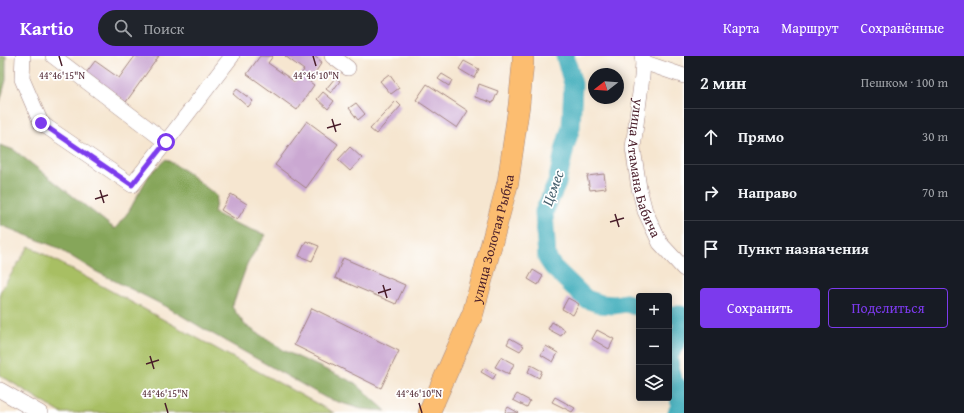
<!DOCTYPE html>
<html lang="ru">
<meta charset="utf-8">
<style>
:root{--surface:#171b24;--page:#20242c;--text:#f1f3f6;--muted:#9ea1a6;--line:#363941;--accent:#7c3aed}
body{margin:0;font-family:"Gentium Book Plus",serif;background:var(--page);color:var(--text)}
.controls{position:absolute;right:12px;bottom:12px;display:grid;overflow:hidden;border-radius:4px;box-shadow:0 2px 10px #0003}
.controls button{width:36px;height:36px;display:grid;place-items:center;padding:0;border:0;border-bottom:1px solid var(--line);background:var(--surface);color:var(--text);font:20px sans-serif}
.compass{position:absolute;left:588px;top:12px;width:36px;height:36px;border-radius:50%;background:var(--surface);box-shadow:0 2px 10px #0003;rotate:253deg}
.stop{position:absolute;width:12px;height:12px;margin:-9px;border:3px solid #7c3aed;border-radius:50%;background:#fff}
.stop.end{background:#7c3aed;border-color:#fff;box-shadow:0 1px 4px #0008}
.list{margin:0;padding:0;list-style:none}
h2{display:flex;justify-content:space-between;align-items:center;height:52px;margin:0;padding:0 16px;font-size:17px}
h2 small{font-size:13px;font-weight:400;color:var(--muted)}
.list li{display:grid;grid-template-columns:26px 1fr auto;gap:12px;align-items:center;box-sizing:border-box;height:56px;padding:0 16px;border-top:1px solid var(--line)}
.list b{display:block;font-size:15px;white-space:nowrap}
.list em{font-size:13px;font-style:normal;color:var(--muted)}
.actions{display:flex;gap:8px;padding:12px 16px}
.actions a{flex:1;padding:9px 0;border:1px solid var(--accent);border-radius:4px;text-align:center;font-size:14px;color:var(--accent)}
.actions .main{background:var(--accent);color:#fff}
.icon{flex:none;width:22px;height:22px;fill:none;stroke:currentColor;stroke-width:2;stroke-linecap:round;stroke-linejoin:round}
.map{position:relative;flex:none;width:684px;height:357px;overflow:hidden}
header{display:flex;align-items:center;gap:24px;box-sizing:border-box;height:56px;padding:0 20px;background:var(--accent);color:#fff}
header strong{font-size:19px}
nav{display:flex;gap:22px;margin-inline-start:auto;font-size:14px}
.search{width:280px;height:36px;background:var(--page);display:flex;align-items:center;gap:10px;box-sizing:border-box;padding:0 14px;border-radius:22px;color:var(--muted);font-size:15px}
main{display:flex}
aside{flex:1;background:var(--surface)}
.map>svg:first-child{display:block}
.green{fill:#a8bf64;stroke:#796f48}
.forest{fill:#86a65a;stroke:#686242}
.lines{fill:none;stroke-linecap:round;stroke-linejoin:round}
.river{stroke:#3cacba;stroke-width:19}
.building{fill:#cba8d2}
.minor-casing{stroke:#a0827e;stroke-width:16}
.highway-casing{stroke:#a0827e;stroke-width:22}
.minor{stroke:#fff;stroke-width:15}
.highway{stroke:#fcbd6f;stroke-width:21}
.route{stroke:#7c3aed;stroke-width:5}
.ticks{fill:none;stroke:#4a1f2b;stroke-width:1.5}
.labels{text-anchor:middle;stroke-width:3.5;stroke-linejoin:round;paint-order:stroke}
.street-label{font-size:14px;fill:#4a1f2b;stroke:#fff}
.water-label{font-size:15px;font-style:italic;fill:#445e6b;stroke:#fff}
.ticks-label{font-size:10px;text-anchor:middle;fill:#4a1f2b;stroke:#fff;stroke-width:3.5;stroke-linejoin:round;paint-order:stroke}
</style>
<header>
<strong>Kartio</strong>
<div class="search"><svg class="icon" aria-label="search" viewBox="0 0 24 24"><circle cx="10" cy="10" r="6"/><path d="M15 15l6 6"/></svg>Поиск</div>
<nav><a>Карта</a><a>Маршрут</a><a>Сохранённые</a></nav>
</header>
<main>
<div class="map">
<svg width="684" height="357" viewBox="0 0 684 357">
<rect width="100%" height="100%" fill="#fff"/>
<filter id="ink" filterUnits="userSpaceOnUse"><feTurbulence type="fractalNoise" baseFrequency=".025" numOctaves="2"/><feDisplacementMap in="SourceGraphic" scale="8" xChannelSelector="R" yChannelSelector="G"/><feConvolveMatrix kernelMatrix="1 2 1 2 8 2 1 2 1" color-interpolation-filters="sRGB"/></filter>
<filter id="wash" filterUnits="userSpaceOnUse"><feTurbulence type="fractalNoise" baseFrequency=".012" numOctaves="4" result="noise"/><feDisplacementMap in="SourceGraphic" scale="16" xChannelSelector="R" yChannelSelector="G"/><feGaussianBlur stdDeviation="0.9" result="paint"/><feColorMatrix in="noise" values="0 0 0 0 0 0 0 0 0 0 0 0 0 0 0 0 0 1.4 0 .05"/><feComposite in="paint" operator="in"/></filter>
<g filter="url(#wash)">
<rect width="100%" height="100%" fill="#f6e6d0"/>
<path class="green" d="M29 190 334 357H61L0 319V236Z"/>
<g class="forest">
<path d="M0 0H6V24L0 46Z"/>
<path d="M0 89 14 94 115 173 129 155 149 119 166 103 188 117 217 140 214 157 237 168 266 179 248 206 232 251 245 269 285 295 355 327 386 355 361 353 326 342 204 273 167 251 95 215 56 191 13 174 0 169Z"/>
</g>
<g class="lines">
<g class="river">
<path d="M565 0 573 28 571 71 565 91 557 127 544 156 547 202 553 211 586 243 601 248 614 249 626 247 639 251"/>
<path d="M669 259H680L684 268 669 300"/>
<path d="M669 306 672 323 678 332 680 350 677 357"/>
</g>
</g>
<g id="blocks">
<g class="building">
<path d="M135 0H159L126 46 86 17 95 5 119 22Z"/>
<path d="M260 0H273L268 7 295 26 304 14 285 0H314L322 6 313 20 310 18 306 23 314 29 297 54 247 18Z"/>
<path d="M464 5 479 13 474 22 459 13Z"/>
<path d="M389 18 399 32 391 38 380 25Z"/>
<path d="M442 18 452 24 449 30 438 23Z"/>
<path d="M335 22 340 25 331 37 326 33Z"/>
<path d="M427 28 468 55 457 72 416 44Z"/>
<path d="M479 28 498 35 493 47 475 41Z"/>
<path d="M237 33 253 45 248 51 233 38Z"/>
<path d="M323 36 334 45 328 53 317 43Z"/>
<path d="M396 45 401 50 376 78 370 73Z"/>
<path d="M356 47 365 58 358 64 349 52Z"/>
<path d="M307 65 338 88 306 132 275 109Z"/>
<path d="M350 91 362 102 350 115 338 104Z"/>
<path d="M604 118 606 132 590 134 587 120Z"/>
<path d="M231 138 247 148 237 164 221 154Z"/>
<path d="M306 185 319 190 312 205 299 200Z"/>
<path d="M343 202 405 229 396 248 335 222Z"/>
<path d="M533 214 543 220 538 229 528 223Z"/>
<path d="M568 242 579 248 573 259 562 253Z"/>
<path d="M312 252 399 295 381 332 294 289Z"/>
<path d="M552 266 565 274 561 280 548 273Z"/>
<path d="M597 274 614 283 609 293 592 283Z"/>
<path d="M510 282 524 290 520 295 507 288Z"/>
<path d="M546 290 558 297 553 306 541 299Z"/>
<path d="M501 301 514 308 509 318 495 311Z"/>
<path d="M531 309 542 315 539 322 528 316Z"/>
<path d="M484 312 496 318 493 323 481 316Z"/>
<path d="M517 338 530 345 527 351 513 344Z"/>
<path d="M555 341 575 352 572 356 552 346Z"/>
<path d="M508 351 519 357H506L505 356Z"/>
</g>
</g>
</g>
<g filter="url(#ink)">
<use href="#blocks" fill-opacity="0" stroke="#a0827e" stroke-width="1"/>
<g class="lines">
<defs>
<g id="minor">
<path d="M23 0 22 23 41 67 132 129 166 86"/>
<path d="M53 0 166 86 232 0"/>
<path d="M332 0 348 12"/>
<path id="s1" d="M642 0 643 6 642 21 633 92 639 132 645 155 660 187 684 213"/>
<path d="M643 6 684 20"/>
<path d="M0 334 40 357"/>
</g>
<g id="highway">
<path id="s2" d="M429 357 473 257 508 126 519 49 523 7V0"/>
</g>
</defs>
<use href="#minor" class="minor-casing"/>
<use href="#highway" class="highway-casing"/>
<use href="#minor" class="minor"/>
<use href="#highway" class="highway"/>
</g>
</g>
<g class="lines" filter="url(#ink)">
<path class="route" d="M41 67 132 129 166 86"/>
</g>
<path class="ticks" d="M59 0 62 10M313 0 316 10M332 63 336 76M327 72 341 68M100 134 104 147M95 143 108 139M615 158 619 171M610 166 624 162M383 229 387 242M378 237 391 233M150 300 154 313M146 308 159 304M165 347 168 357M419 347 422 357"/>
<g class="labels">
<g class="street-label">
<text dy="5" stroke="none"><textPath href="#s1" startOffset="114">улица Атамана Бабича</textPath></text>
<text dy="5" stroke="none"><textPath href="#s2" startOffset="186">улица Золотая Рыбка</textPath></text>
</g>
<g class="water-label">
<text transform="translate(553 132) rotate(-70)" y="5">Цемес</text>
</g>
</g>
<g class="ticks-label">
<text x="62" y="23">44°46'15"N</text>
<text x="316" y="23">44°46'10"N</text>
<text x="165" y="341">44°46'15"N</text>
<text x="419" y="341">44°46'10"N</text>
</g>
</svg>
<div class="controls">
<button>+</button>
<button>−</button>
<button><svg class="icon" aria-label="layers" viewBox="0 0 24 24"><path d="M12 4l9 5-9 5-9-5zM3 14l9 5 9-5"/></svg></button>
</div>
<svg class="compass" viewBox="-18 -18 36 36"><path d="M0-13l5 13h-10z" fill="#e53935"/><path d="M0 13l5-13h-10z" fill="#9ea1a6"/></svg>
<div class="stop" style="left:166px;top:86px"></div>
<div class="stop end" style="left:41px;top:67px"></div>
</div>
<aside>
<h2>2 мин<small>Пешком · 100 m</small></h2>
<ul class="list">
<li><svg class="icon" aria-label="ahead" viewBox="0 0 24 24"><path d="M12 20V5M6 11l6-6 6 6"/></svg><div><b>Прямо</b></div><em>30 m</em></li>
<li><svg class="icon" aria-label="right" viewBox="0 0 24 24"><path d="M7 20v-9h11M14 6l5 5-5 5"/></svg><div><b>Направо</b></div><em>70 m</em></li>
<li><svg class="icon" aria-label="arrive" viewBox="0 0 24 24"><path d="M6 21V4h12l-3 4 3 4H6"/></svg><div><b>Пункт назначения</b></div></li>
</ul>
<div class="actions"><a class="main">Сохранить</a><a>Поделиться</a></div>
</aside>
</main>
